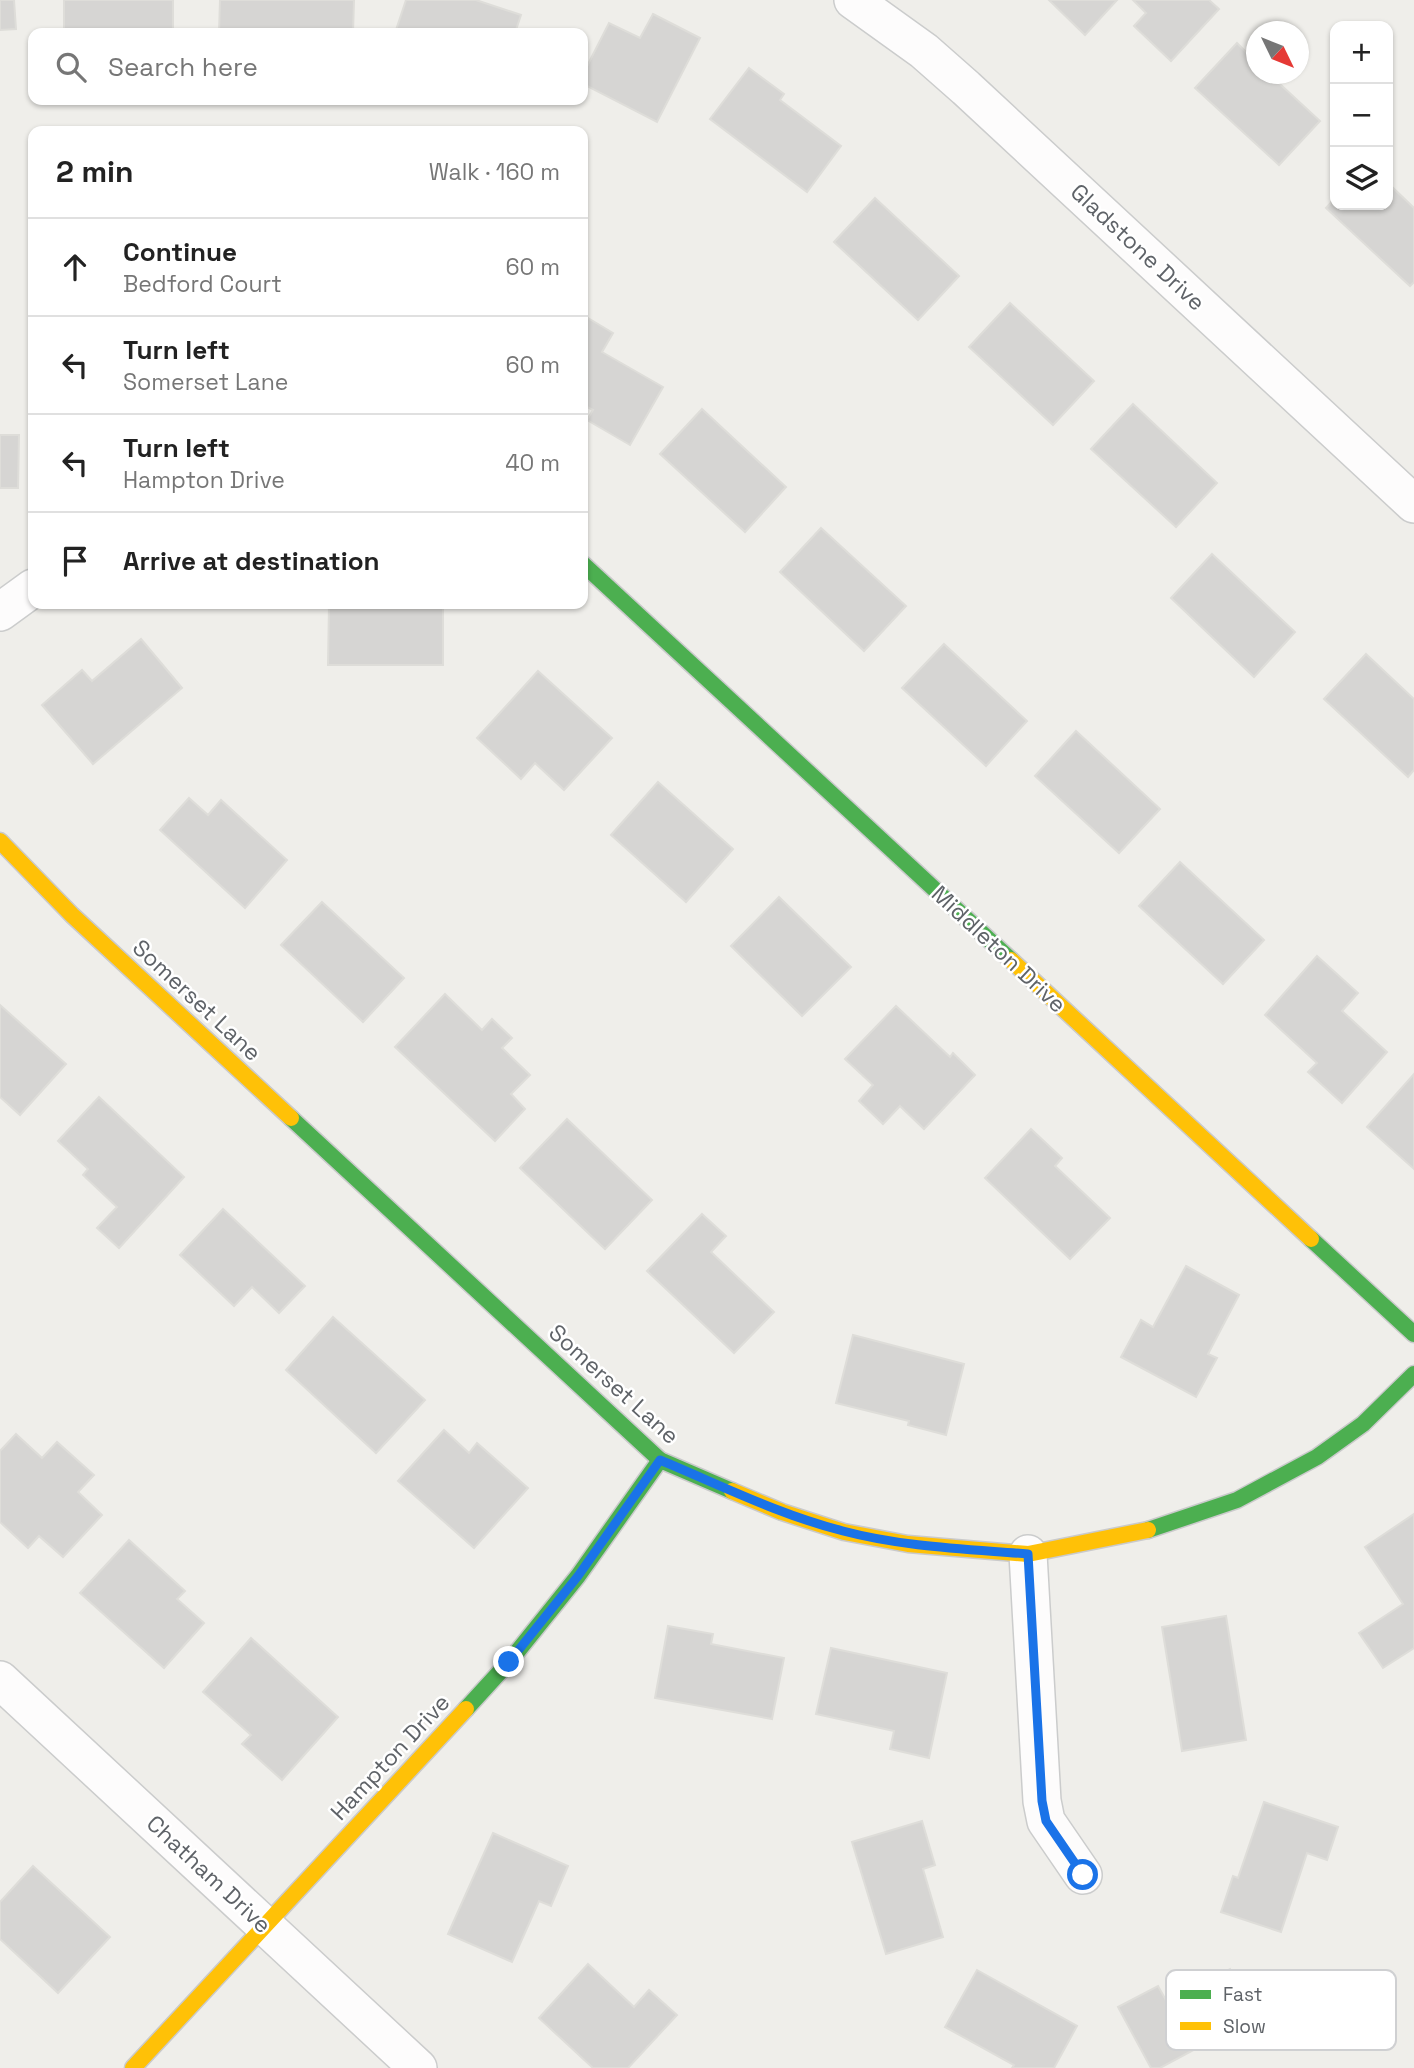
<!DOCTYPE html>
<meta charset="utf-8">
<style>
:root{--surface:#fff;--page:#f2f2f2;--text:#222;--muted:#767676;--line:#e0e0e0}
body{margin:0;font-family:"Space Grotesk",sans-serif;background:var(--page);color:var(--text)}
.controls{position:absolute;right:21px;top:21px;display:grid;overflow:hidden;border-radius:14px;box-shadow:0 2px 5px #0004}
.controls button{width:63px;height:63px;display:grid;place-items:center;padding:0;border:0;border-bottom:2px solid var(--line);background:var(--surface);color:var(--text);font:35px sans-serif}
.compass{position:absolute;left:1246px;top:21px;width:63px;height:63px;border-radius:50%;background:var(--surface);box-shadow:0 2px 5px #0004;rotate:133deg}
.stop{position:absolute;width:21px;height:21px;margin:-16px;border:5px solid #1a73e8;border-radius:50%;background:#fff}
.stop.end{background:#1a73e8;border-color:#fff;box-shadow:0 2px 7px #0008}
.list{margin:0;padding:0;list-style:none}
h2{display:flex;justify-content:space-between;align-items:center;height:91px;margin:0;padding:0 28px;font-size:30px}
h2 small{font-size:23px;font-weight:400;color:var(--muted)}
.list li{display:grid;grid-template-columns:46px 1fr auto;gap:21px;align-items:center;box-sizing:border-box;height:98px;padding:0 28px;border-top:2px solid var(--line)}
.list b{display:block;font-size:26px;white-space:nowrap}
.list p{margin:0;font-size:23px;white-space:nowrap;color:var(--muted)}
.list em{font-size:23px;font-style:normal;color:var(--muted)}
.icon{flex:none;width:38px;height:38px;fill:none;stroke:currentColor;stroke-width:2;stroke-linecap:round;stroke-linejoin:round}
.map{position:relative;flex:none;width:1414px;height:2068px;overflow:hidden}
.search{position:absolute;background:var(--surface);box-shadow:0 2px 5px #0004;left:28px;top:28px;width:560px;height:77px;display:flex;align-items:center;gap:18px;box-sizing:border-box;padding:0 24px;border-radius:14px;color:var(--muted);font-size:26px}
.panel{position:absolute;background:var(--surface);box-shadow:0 2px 5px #0004;left:28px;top:126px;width:560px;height:483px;border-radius:14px}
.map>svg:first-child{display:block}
.building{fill:#d6d5d3;stroke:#deddd9;stroke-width:2}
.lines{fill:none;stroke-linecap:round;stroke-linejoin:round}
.street-casing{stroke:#cbcccc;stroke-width:40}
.fast-casing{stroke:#cacacb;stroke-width:19}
.slow-casing{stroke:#cacacb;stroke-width:19}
.street{stroke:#fdfcfc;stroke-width:37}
.fast{stroke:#4caf50;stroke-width:16}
.slow{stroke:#ffc107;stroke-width:16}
.route{stroke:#1a73e8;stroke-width:9}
.labels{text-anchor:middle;stroke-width:5;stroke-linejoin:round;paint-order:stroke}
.street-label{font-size:23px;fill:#5f6368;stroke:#fff}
.key{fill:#fff;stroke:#cfd0d2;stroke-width:2}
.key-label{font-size:19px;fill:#5f6368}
</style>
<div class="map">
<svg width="1414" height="2068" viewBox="0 0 1414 2068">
<rect width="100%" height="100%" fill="#efeeea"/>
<g class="building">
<path d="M0 0H14L16 29 0 30Z"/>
<rect x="64" y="0" width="109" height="33"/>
<path d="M220 0H354L353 33H219Z"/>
<path d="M406 0H476L521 15 515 33H395Z"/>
<path d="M1049 0H1117L1085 35Z"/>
<path d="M1133 0H1209L1219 9 1171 61 1134 26 1146 13Z"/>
<path d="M653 14 700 38 657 122 583 84V74L609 23 640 38Z"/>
<path d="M1237 43 1256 62V74H1269L1320 121 1279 165 1195 88Z"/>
<path d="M749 68 784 94 780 100 841 146 807 192 710 119Z"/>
<path d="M1388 183 1414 208V282L1410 286 1326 208 1335 198V205H1388Z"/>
<path d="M875 198 959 276 918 320 834 242Z"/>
<path d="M1010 303 1094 381 1053 425 969 347Z"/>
<path d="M583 315 613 333 602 352 663 387 630 445 587 420 593 410 583 405Z"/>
<path d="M1133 404 1217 483 1176 527 1091 449Z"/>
<path d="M702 409 786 487 745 532 660 454Z"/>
<path d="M0 435H19L18 488H0Z"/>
<path d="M821 528 906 606 864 651 780 572Z"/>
<path d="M1212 554 1295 632 1254 677 1171 598Z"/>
<path d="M329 604H371V607H443V665H328Z"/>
<path d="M141 639 182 688 93 764 42 705 82 670 92 681Z"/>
<path d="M944 644 1027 721 986 766 902 688Z"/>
<path d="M1366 654 1414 699V770L1408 777 1324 699Z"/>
<path d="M538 671 612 738 564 790 535 763 521 779 477 738Z"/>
<path d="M1076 731 1160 809 1119 853 1035 776Z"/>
<path d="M658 782 733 849 686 902 611 835Z"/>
<path d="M189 798 208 815 221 800 287 860 245 908 160 830Z"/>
<path d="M1180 862 1264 940 1223 984 1139 906Z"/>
<path d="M779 897 851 967 802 1016 731 946Z"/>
<path d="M322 902 404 978 363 1022 281 945Z"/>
<path d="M1317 956 1358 993 1342 1011 1387 1052 1342 1103 1308 1072 1317 1063 1265 1015Z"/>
<path d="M445 994 482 1030 492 1019 512 1038 502 1048 530 1075 511 1094 525 1109 495 1141 395 1047Z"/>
<path d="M0 1005 66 1064 20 1115 0 1097Z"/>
<path d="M896 1006 950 1057 953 1053 975 1075 924 1129 900 1106 883 1124 859 1101 873 1085 845 1059Z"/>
<path d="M1414 1074V1169L1367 1127Z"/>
<path d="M99 1097 184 1177 119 1248 97 1228 117 1207 83 1175 88 1169 58 1141Z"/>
<path d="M567 1119 652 1200 605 1249 520 1168Z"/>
<path d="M1031 1129 1062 1158 1055 1166 1110 1218 1070 1259 985 1178Z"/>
<path d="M223 1209 305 1286 279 1313 252 1287 234 1306 180 1255Z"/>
<path d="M702 1214 726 1236 711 1252 774 1312 734 1353 647 1271Z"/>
<path d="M1186 1266 1239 1295 1208 1354 1217 1358 1196 1397 1121 1357 1141 1320 1153 1327Z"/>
<path d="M333 1317 425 1400 376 1453 286 1370Z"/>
<path d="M853 1335 964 1364 946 1435 908 1425 909 1421 836 1403Z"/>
<path d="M444 1430 469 1453 477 1443 528 1488 474 1548 398 1481Z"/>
<path d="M16 1434 42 1458 57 1442 94 1475 78 1492 102 1515 63 1557 39 1536 28 1548 0 1522V1451Z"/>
<path d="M1414 1514V1648L1383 1668 1359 1633 1403 1604 1365 1547Z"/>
<path d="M129 1540 185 1591 177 1599 204 1623 164 1668 80 1593Z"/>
<path d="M1226 1616 1246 1740 1182 1751 1162 1627Z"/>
<path d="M668 1626 713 1634 711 1644 784 1658 772 1719 655 1698Z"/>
<path d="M251 1638 338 1717 282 1780 242 1744 251 1735 203 1692Z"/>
<path d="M831 1648 947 1673 929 1758 890 1749 894 1731 816 1714Z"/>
<path d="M1264 1802 1338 1827 1327 1860 1307 1853 1281 1932 1221 1912 1233 1876 1238 1878Z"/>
<path d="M922 1821 935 1865 923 1869 943 1937 886 1954 852 1842Z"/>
<path d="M493 1833 568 1866 551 1906 539 1901 512 1962 448 1934Z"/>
<path d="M33 1866 110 1937 58 1993 0 1939V1902Z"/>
<path d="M588 1964 634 2007 649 1990 677 2015 628 2068H593L539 2018Z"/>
<path d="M1230 1969 1255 2017 1160 2068H1151L1118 2007 1158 1986 1167 2002Z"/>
<path d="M977 1970 1077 2026 1054 2068H1012L1014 2065 945 2027Z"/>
</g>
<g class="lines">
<defs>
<g id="street">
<path d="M853 0 924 51 966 88 1414 504"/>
<path d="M0 612 33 588"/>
<path d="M1028 1554 1042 1801 1046 1821 1083 1875"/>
<path d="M0 1680 418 2068"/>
</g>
<g id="fast">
<path d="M583 564 1011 960"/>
<path d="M291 1118 660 1460 732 1491"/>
<path d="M1311 1239 1414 1334"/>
<path d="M1148 1530 1237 1500 1317 1457 1363 1424 1414 1374"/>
<path d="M466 1709 509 1662 578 1576 660 1460"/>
</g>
<g id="slow">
<path d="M0 841 72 915 291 1118"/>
<path d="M1011 960 1311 1239"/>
<path d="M732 1491 782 1512 844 1532 908 1544 1028 1554 1148 1530"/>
<path d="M133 2068 466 1709"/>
</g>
</defs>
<use href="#street" class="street-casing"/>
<use href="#fast" class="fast-casing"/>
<use href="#slow" class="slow-casing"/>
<use href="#street" class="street"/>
<use href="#fast" class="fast"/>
<use href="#slow" class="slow"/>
</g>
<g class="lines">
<path class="route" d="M509 1662 578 1576 660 1460C720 1485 780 1515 843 1531 903 1547 967 1549 1028 1554L1042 1801 1046 1821 1083 1875"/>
</g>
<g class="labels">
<g class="street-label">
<text transform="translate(1138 247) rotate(43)" y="8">Gladstone Drive</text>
<text transform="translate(999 949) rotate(43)" y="8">Middleton Drive</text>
<text transform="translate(197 1000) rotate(43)" y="8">Somerset Lane</text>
<text transform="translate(614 1384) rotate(42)" y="8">Somerset Lane</text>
<text transform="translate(390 1757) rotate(-47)" y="8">Hampton Drive</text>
<text transform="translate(209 1874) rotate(43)" y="8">Chatham Drive</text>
</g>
</g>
<rect x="1166" y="1970" width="230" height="80" rx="10" class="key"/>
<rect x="1180" y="1990" width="31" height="9" fill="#4caf50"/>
<rect x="1180" y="2022" width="31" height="8" fill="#ffc107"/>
<g class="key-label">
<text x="1223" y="2001">Fast</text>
<text x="1223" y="2033">Slow</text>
</g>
</svg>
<div class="controls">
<button>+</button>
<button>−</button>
<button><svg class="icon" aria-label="layers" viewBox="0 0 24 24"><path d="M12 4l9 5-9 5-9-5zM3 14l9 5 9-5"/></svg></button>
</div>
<svg class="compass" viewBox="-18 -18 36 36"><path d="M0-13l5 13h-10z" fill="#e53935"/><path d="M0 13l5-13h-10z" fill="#767676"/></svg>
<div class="stop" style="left:1083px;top:1875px"></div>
<div class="stop end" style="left:509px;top:1662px"></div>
<div class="search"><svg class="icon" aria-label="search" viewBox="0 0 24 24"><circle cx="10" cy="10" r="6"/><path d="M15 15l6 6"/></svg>Search here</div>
<section class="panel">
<h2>2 min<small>Walk · 160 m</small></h2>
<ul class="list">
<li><svg class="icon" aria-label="ahead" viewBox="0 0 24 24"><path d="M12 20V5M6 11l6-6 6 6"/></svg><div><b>Continue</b><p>Bedford Court</p></div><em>60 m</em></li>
<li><svg class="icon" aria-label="left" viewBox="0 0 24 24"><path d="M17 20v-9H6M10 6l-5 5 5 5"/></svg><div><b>Turn left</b><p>Somerset Lane</p></div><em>60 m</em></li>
<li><svg class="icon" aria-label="left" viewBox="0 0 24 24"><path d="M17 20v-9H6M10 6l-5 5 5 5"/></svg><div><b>Turn left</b><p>Hampton Drive</p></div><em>40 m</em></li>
<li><svg class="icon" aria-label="arrive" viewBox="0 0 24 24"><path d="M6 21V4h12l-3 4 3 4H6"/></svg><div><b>Arrive at destination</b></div></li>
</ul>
</section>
</div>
